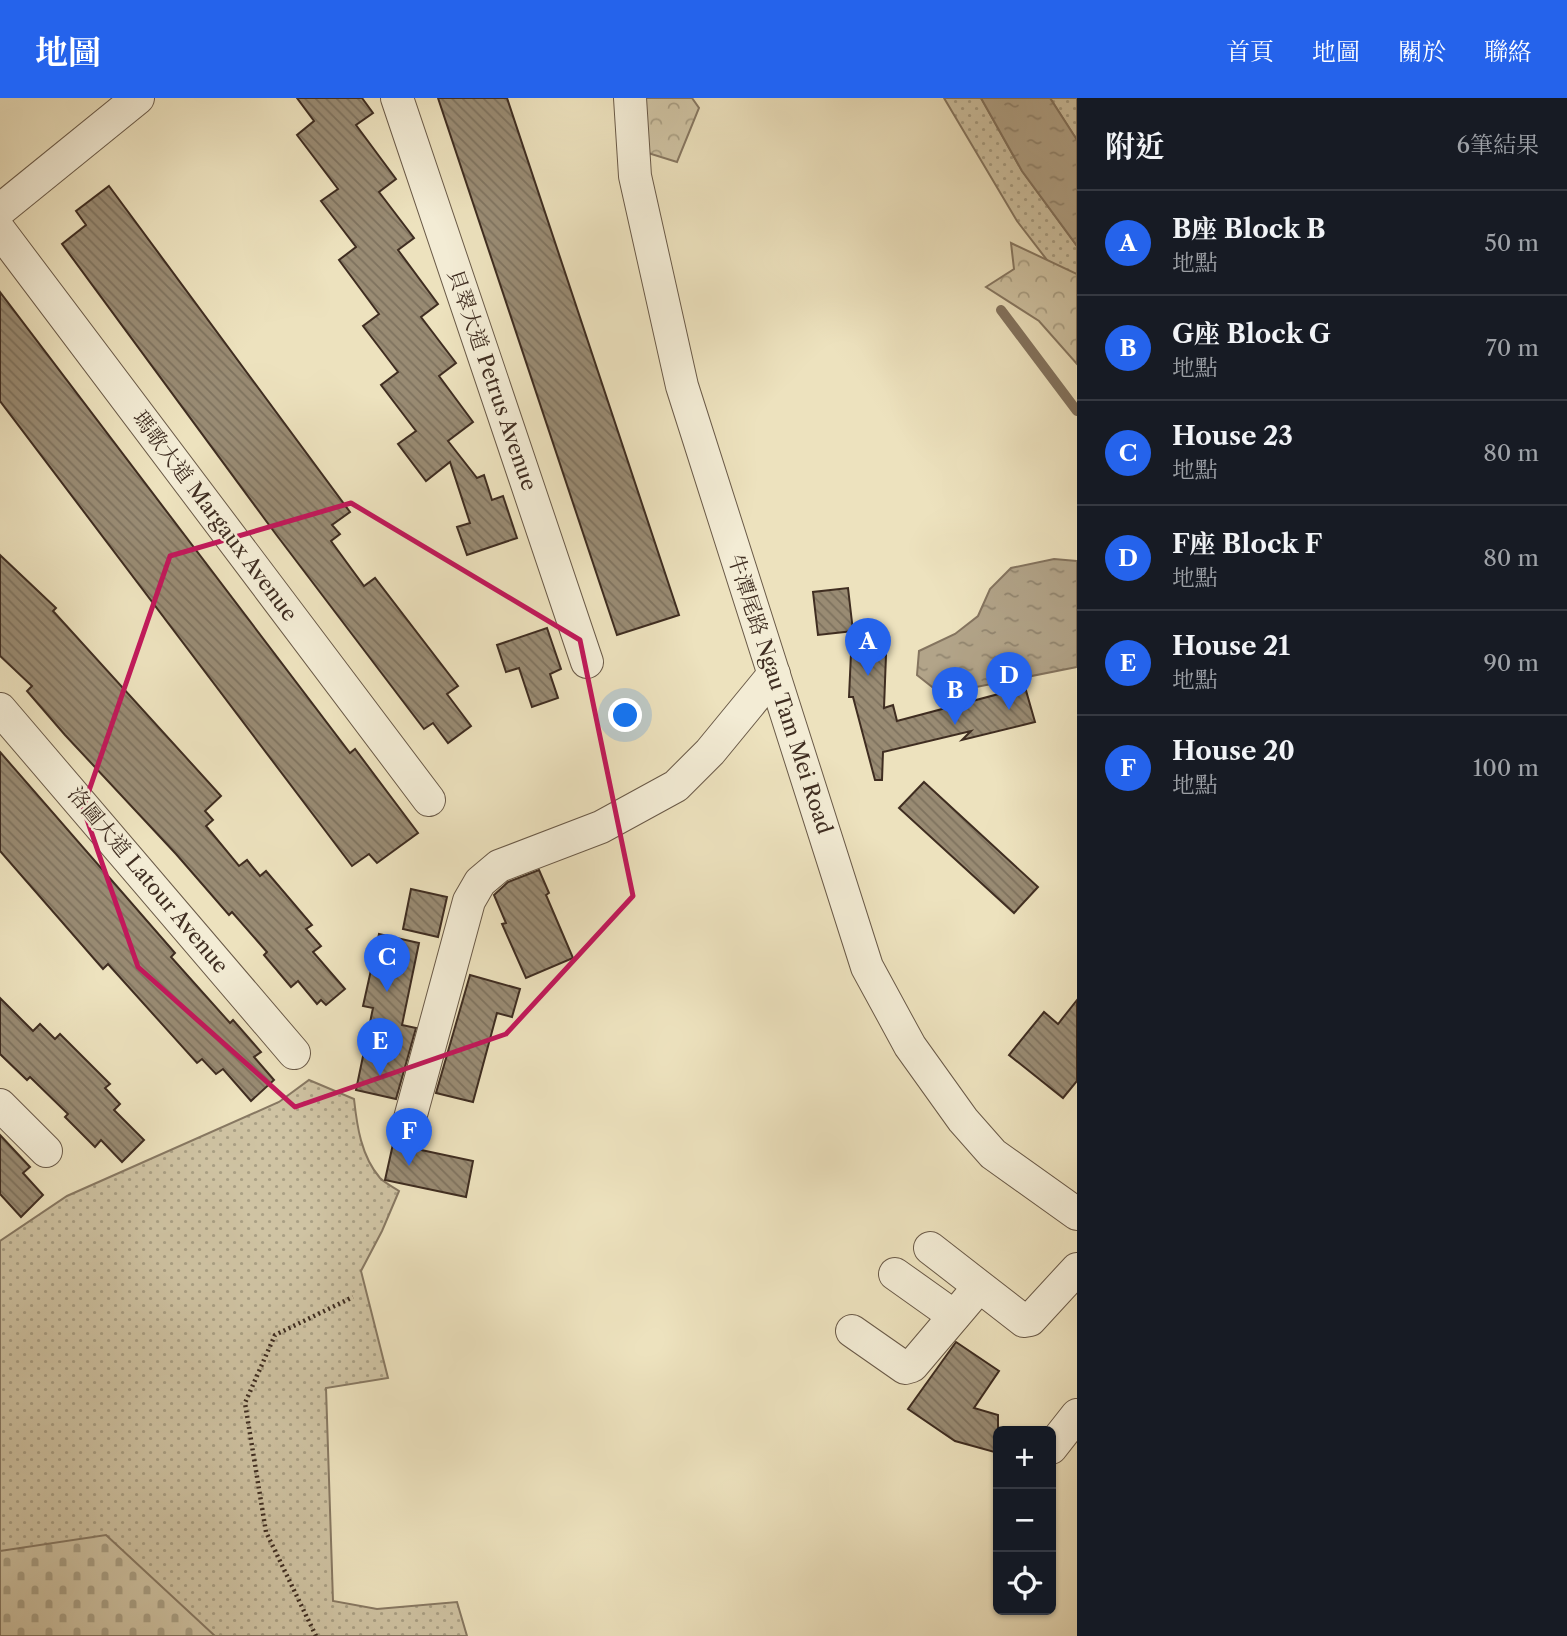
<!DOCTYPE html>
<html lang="zh-TW">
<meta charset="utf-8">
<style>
:root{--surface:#171b24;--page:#20242c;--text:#f1f3f6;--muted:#9ea1a6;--line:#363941;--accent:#2563eb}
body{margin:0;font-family:"Libre Caslon Text","Noto Serif TC",serif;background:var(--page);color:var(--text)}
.controls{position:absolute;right:21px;bottom:21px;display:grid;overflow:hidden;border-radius:10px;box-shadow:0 2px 5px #0004}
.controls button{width:63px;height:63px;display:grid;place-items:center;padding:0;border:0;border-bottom:2px solid var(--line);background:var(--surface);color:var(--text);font:35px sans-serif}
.you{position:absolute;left:626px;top:618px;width:24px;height:24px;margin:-18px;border:5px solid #fff;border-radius:50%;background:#1a73e8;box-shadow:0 0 0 10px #1a73e833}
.badge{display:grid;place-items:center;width:46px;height:46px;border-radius:50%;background:var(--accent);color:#fff;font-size:23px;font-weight:700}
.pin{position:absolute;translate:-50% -58px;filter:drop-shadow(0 2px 4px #0008)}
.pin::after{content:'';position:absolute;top:37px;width:24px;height:21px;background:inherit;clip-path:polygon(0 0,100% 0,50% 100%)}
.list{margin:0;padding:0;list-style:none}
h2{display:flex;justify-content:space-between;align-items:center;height:91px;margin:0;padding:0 28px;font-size:30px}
h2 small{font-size:23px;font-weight:400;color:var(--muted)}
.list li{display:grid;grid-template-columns:46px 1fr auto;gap:21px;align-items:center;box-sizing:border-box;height:105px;padding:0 28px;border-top:2px solid var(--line)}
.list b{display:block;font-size:26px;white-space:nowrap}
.list p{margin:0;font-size:23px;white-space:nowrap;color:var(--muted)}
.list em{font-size:23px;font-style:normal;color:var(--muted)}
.icon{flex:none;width:38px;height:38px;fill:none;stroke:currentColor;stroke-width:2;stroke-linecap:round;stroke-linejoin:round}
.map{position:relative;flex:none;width:1077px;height:1538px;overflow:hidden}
header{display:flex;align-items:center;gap:42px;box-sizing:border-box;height:98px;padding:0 35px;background:var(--accent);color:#fff}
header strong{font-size:33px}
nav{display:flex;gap:38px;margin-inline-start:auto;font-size:24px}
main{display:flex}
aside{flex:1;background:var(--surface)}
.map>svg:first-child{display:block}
.grass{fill:url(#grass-dots);stroke:#877862;stroke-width:2}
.forest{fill:url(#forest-crowns);stroke:#877862;stroke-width:2}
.cemetery{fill:url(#cemetery-stones);stroke:#877862;stroke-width:2}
.water{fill:url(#water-ripples);stroke:#84745f;stroke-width:2}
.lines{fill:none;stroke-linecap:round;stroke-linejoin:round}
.stream{stroke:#84745f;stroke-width:10}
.building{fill:url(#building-back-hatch);stroke:#3f2d21;stroke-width:2}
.minor-casing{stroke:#6a5a48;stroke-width:34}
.path{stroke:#3f2d21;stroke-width:4.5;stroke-dasharray:2 3.5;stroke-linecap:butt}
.minor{stroke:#f3ecd5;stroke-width:32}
.marked{fill:none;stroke:#c2185b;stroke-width:5;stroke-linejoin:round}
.labels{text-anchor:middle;stroke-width:5;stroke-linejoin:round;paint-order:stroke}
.street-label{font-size:21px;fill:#3f2d21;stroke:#f3ecd5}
</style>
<header>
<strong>地圖</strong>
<nav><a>首頁</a><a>地圖</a><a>關於</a><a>聯絡</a></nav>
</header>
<main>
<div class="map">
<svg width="1077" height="1538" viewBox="0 0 1077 1538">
<defs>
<pattern id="grass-dots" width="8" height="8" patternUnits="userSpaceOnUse" patternTransform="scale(1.75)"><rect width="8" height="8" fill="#cfc3a3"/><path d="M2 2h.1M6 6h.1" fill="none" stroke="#a99f84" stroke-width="1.8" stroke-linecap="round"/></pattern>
<pattern id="forest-crowns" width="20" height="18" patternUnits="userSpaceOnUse" patternTransform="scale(1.75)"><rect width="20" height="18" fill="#cfc3a3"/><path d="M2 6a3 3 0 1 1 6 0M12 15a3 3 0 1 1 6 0" fill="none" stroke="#a99f84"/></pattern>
<pattern id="cemetery-stones" width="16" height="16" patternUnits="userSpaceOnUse" patternTransform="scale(1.75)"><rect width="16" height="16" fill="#cfc3a3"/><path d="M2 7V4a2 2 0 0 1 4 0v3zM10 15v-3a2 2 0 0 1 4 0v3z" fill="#a99f84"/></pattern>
<pattern id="water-ripples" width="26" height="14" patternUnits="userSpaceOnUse" patternTransform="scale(1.75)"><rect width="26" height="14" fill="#b2a489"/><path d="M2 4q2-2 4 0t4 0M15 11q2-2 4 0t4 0" fill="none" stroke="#928670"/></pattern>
<pattern id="building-back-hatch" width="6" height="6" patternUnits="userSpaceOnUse" patternTransform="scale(1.75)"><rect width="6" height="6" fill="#998b73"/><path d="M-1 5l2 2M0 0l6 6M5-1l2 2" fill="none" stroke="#7e725e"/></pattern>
</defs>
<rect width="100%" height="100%" fill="#ede2be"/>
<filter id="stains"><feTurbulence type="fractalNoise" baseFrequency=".00286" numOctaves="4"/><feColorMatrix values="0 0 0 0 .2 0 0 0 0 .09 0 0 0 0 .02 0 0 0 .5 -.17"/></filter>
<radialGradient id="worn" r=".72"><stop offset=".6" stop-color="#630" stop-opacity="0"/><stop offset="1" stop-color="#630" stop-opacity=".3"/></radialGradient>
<g class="grass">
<path d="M944 0H981L1022 73 1077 148V201L1017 123Z"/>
<path d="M1050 0H1077V42Z"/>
<path d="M309 982 354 1001C357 1028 361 1058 380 1080 385 1085 393 1089 399 1093L382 1133 361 1173 388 1280 326 1290 333 1503 377 1511 457 1504 467 1538H0V1143L67 1098 279 1004Z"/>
</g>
<g class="forest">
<path d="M642 0H692L699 10 677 64 648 55Z"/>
<path d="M1011 145 1077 176V266L1039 223 986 189 1014 171Z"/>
</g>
<path class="cemetery" d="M106 1437 215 1538H0V1453Z"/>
<g class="water">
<path d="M981 0H1050L1077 42V148L1022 73Z"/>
<path d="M1054 461 1077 463V569L941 596 917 577 919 553 955 536 978 518 990 491 1011 470Z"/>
</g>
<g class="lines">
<path class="stream" d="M1001 212 1077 313"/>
</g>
<g class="building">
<path d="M297 0H362L373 15 356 27 396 81 379 94 414 140 398 152 438 206 421 219 456 265 439 278 473 324 448 343 477 380 484 377 492 402 503 398 517 440 467 457 457 429 470 425 450 364 426 383 398 346 416 333 381 287 398 274 363 228 379 216 339 162 356 149 321 103 338 91 297 37 314 23Z"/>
<path d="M438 0H507L679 517 617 537Z"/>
<path d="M109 88 350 414 332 427 340 436 331 443 364 488 375 480 458 588 447 596 471 628 448 645 433 625 424 631 275 435 62 146 86 127 76 113Z"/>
<path d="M0 194 350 655 355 651 418 735 377 765 369 756 352 768 0 303Z"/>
<path d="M0 457 56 510 53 513 221 698 205 713 213 722 206 728 239 768 247 762 260 778 266 773 312 827 306 831 321 848 313 854 345 891 326 907 321 902 317 906 298 883 291 889 264 857 267 854 232 814 229 817 176 756 65 637 27 593 32 588 0 558Z"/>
<path d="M848 490 853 533 818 537 813 494Z"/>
<path d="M547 530 561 571 550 576 558 600 532 609 519 570 506 574 497 547Z"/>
<path d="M851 555 886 557 884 610 893 607 897 623 1025 589 1035 624 962 642 971 633 883 654 882 682H875L853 599H849Z"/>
<path d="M0 654 175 855 171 859 230 925 233 922 261 954 254 959 274 982 251 1003 223 971 216 976 202 961 197 965 108 866 103 871 0 753Z"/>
<path d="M924 684 1038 789 1014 815 899 710Z"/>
<path d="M539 772 549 795 546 797 573 860 526 880 502 826 506 825 494 797 508 784Z"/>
<path d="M411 791 447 799 438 839 403 831Z"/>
<path d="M379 836 419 845 402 927 416 930 396 1001 356 992 373 910 363 908Z"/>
<path d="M470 877 520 891 512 919 497 915 473 1004 436 995Z"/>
<path d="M0 900 33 933 40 926 55 941 60 936 110 986 105 990 120 1006 114 1012 144 1042 122 1064 101 1042 95 1049 65 1019 68 1016 30 979 27 982 0 956Z"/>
<path d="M1077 902V983L1063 1000 1009 957 1044 914 1058 926Z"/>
<path d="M0 1037 30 1069 23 1075 43 1097 21 1119 0 1096Z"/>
<path d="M393 1046 473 1063 466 1099 385 1082Z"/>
<path d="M956 1244 999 1273 974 1310 998 1317V1355L955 1343 908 1311Z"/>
</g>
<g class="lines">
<defs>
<g id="minor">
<path d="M397 0 587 564"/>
<path d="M630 0 635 78 682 288 867 869 910 948 963 1022 993 1056 1077 1116"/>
<path d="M0 112 138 0"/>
<path d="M0 133 429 702"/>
<path d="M0 611 294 955"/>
<path d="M0 1007 46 1053"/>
<path d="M409 1024 469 803 480 784 499 768 601 729 676 688 710 654 774 576"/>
<path d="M930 1150 1024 1223 1030 1222 1077 1171"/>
<path d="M895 1176 954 1218"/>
<path d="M852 1233 905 1270 912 1268 979 1189"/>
<path d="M1051 1350 1077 1317"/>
</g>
</defs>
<use href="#minor" class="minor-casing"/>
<path class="path" d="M316 1538 266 1434 245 1305 275 1237 353 1199"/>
<use href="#minor" class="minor"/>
</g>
<path class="marked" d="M351 405 580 542 633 798 506 936 295 1009 138 869 83 710 170 458Z"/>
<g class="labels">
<g class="street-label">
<text transform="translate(492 282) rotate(71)" y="7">貝翠大道 Petrus Avenue</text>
<text transform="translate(215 418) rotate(53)" y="7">瑪歌大道 Margaux Avenue</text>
<text transform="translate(780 596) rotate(72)" y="7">牛潭尾路 Ngau Tam Mei Road</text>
<text transform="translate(148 782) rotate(50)" y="7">洛圖大道 Latour Avenue</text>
</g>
</g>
<rect width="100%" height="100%" filter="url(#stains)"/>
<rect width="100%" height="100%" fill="url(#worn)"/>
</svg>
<div class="controls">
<button>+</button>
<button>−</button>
<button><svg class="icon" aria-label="locate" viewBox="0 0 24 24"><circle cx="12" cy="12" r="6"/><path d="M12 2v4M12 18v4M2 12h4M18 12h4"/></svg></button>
</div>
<div class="you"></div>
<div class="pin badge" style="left:868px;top:578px">A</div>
<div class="pin badge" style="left:955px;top:627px">B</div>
<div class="pin badge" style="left:387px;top:894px">C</div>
<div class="pin badge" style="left:1009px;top:612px">D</div>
<div class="pin badge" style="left:380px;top:978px">E</div>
<div class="pin badge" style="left:409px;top:1068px">F</div>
</div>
<aside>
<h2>附近<small>6筆結果</small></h2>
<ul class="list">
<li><span class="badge">A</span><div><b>B座 Block B</b><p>地點</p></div><em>50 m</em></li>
<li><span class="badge">B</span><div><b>G座 Block G</b><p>地點</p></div><em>70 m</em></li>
<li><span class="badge">C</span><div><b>House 23</b><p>地點</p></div><em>80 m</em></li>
<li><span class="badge">D</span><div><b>F座 Block F</b><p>地點</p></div><em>80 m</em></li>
<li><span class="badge">E</span><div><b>House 21</b><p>地點</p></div><em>90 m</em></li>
<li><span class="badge">F</span><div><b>House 20</b><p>地點</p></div><em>100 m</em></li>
</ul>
</aside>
</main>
